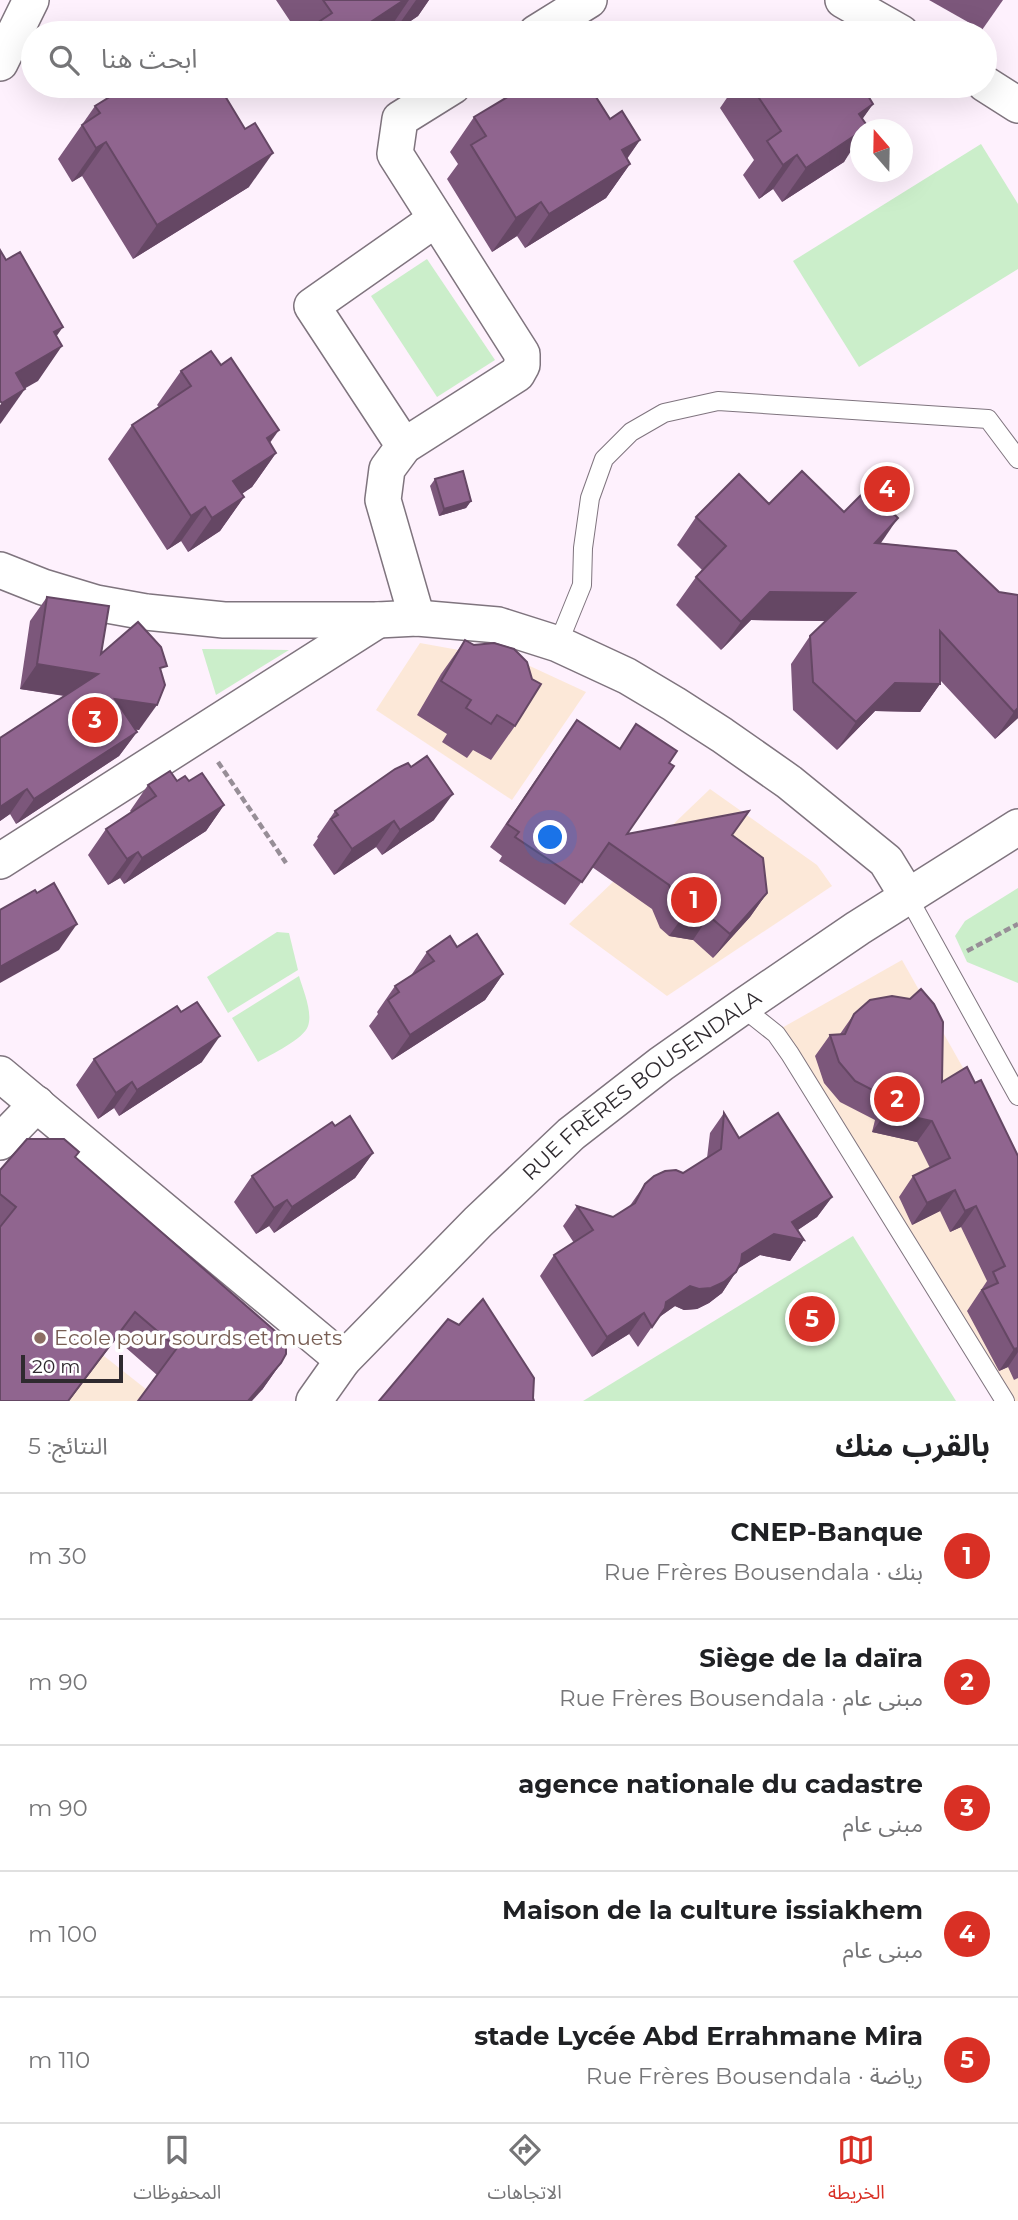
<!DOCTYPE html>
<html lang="ar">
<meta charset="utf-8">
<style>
:root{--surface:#fff;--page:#f2f2f2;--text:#202124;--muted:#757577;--line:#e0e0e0;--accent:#d93025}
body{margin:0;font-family:Montserrat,"Noto Sans Arabic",sans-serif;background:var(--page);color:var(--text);direction:rtl}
.compass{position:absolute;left:850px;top:119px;width:63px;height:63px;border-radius:50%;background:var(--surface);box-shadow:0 7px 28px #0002;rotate:340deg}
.scale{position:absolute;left:21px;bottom:18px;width:102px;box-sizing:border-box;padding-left:7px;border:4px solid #2f2a2f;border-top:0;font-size:19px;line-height:24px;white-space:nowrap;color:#2f2a2f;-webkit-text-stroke:5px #fff;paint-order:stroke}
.you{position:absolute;left:551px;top:838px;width:24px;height:24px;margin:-18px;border:5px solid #fff;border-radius:50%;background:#1a73e8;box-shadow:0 0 0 10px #1a73e833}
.badge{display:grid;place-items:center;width:46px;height:46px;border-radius:50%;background:var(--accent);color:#fff;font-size:23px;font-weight:700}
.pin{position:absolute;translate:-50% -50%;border:4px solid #fff;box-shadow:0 2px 7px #0006}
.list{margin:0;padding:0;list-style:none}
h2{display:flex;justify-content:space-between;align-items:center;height:91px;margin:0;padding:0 28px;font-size:30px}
h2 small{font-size:23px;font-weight:400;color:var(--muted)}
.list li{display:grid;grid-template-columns:46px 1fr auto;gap:21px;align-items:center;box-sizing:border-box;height:126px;padding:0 28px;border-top:2px solid var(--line)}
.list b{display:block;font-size:26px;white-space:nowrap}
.list p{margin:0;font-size:23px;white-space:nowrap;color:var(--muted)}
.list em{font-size:23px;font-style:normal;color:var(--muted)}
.icon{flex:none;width:38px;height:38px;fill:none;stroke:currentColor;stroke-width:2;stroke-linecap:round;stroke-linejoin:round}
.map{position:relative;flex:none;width:1018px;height:1401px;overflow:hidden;direction:ltr}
.search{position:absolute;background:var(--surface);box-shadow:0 7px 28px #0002;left:21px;right:21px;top:21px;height:77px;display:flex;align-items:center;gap:18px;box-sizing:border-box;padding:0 24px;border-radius:38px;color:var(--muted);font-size:26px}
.sheet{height:721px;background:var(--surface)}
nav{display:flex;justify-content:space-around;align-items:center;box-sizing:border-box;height:98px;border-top:2px solid var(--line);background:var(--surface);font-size:19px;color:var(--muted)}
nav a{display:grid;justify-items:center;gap:4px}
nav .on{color:var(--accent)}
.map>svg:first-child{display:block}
.commercial{fill:#fce8d8}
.education{fill:#fbe8d8}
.green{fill:#cbeeca}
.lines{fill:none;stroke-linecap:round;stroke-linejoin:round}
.service-casing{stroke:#7f747e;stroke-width:20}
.minor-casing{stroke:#7f747e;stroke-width:38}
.path{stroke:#978e97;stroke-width:4.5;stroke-dasharray:7 3.5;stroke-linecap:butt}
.service{stroke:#fff;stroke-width:18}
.minor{stroke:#fff;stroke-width:35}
.wall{fill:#7c577b}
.shaded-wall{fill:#654764}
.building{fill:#90658f;stroke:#654764;stroke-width:2}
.education-dot{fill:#8d6e63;stroke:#fff;stroke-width:2.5}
.labels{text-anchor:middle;stroke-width:7;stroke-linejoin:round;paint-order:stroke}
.street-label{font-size:21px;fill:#2f2a2f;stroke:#fff}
.education-label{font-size:21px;fill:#785e54;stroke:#fff;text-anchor:start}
</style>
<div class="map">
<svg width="1018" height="1401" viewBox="0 0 1018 1401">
<rect width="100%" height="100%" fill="#fef1fd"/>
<g class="commercial">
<path d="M420 643 519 661 586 692 512 800 376 710Z"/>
<path d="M710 789 817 865 832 886 667 996 569 924Z"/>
<path d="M902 960 1018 1165V1401H1006L780 1029Z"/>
</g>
<path class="education" d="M0 1274 161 1401H0Z"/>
<g class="green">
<path d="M981 144 1018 204V269L859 367 793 261Z"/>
<path d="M427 259 495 360 437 397 371 296Z"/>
<path d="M202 649 289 650 216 695Z"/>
<path d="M1018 888V983L967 962 955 936 965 921Z"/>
<path d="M277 932 289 933 298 970 228 1013 207 977Z"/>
<path d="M299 976C303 990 313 1012 308 1026 304 1039 270 1055 258 1062L232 1018Z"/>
<path d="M853 1236 956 1401H583Z"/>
</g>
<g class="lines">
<defs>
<g id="service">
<path d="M558 644 582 585 583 548 590 498 604 459 631 432 664 413 718 401 988 419 1018 459"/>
<path d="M908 897 1018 1096"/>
<path d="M742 1007 776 1034 790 1054 1005 1401"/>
</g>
<g id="minor">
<path d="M843 0 901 33"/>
<path d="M536 33 589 0"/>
<path d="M0 63 31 0"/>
<path d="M985 84 1018 105"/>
<path d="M404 446 312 306 436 219"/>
<path d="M0 570 43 587 96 603 146 612 224 620H378L417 618 498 625 558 644 627 676 674 704 722 735 789 782 886 861 908 897"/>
<path d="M417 618 383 500 387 469 404 446 517 374 522 365V354L395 154 400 119 453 86"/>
<path d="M0 861 378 620"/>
<path d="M0 1074 343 1360"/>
<path d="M0 1142 37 1104"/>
<path id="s1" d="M314 1401 343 1360 478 1222 571 1134 661 1064 742 1007 858 928 1018 827"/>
</g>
</defs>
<use href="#service" class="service-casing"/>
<use href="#minor" class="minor-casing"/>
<g class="path">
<path d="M218 762 286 863"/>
<path d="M967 951 1018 924"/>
</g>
<use href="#service" class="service"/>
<use href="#minor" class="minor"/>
</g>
<g class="wall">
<path d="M276 0H429L418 16 393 33 390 28 382 33H298Z"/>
<path d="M929 0H1003L982 30Z"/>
<path d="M735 86H862L873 104 862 119 868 127 866 130H860L844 162 782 202 773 189 759 199 743 175 754 160 720 108Z"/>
<path d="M129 92 249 187 133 259 82 176 72 182 58 159 95 106Z"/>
<path d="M474 117 610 119 640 140 627 159 630 164 606 198 525 248 517 236 492 252 447 179 458 164 450 152Z"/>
<path d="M181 371 270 443 276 453 252 487 242 494 244 497 220 531 188 552 181 541 167 550 108 459 132 425 159 407 157 405Z"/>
<path d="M435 479 471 501 466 508 439 516 430 486Z"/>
<path d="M769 504 844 512 881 543 956 551 1018 718 995 739 940 680V684L920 712 875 711 837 750 793 710 791 664 810 636 826 621 751 620 721 650 676 605 696 577 702 570 677 545 696 517Z"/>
<path d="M47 597 101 654 162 673 139 730 135 729 137 732 119 756 16 824 10 814 0 821V738L64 696 20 689 30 621Z"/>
<path d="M465 640 474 645 515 726 491 760 473 750 467 758 442 742 447 734 417 715 441 674Z"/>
<path d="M560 744 619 749 669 763 627 834 732 835 767 893 750 917 713 958 693 940 669 936 660 928 652 909 592 867 565 905 499 861 502 856 490 847Z"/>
<path d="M177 781H189L224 805 206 831 124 884 120 878 108 885 88 855 106 829 131 812 130 811 148 785Z"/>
<path d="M335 811 434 820 382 855 376 847 334 875 313 845 318 838 317 837Z"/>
<path d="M457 947 503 974 485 1000 392 1060 369 1026 378 1014 377 1012 395 986 410 977 427 952Z"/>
<path d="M854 1014 942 1082 975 1083 1018 1156V1378L1014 1380 1008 1367 999 1371 967 1311 987 1281 961 1227 950 1232 940 1211 912 1225 899 1197 913 1176 930 1168 917 1142 872 1132 875 1120 840 1102 824 1083 815 1056 830 1035 840 1034Z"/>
<path d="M94 1059 202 1062 119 1116 114 1108 98 1119 76 1085Z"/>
<path d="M724 1113 739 1138 832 1197 817 1217 798 1230 804 1240 790 1261 760 1255 738 1268 722 1293 709 1303 697 1309 684 1310 675 1306 658 1318 638 1347 629 1334 592 1357 540 1276 554 1255 574 1243 563 1226 577 1206 613 1217 629 1207 645 1184 683 1173 707 1158 710 1133Z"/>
<path d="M335 1126 373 1153 355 1178 274 1233 269 1226 256 1234 234 1202 252 1176Z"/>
<path d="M76 1158 281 1363 262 1390 157 1375 116 1339 0 1401V1170Z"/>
</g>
<g class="shaded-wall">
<path d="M404 0H409L390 28 382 33H354Z"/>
<path d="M416 0H429L418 16 393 33Z"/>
<path d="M873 104 849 138 859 114Z"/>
<path d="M860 132V137L844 162 782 202 806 168Z"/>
<path d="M640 140 617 172 630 164 606 198 525 248 549 214 622 150Z"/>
<path d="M106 142 82 176 72 182 96 148Z"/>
<path d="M273 153 249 187 133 259 157 225Z"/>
<path d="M797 155 773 189 759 199 783 165Z"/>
<path d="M541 202 517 236 492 252 516 218Z"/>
<path d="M63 327 41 358 62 346 38 381 1 402 16 373 54 332Z"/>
<path d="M25 389 1 423 0 424V405L2 403Z"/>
<path d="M279 430 255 464 267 438Z"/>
<path d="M276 453 252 487 209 515 233 481Z"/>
<path d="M244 497 220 531 188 552 212 518Z"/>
<path d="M471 501 466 508 439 516 444 509Z"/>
<path d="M205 507 181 541 167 550 191 516Z"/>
<path d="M898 518 879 546 875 543Z"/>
<path d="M770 592 855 593 835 621 751 620 721 650 741 622Z"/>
<path d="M37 664 98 674 81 698 20 689Z"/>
<path d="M895 683 940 684 920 712 875 711 837 750 856 722Z"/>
<path d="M115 699 157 705 139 730 97 724Z"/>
<path d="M1018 708V718L995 739 1014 712Z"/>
<path d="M137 732 119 756 16 824 34 799Z"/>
<path d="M27 789 10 814 0 821V807Z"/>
<path d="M453 794 434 820 382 855 400 830Z"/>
<path d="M224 805 206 831 124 884 142 858Z"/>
<path d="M394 821 376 847 334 875 352 849Z"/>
<path d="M138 852 120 878 108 885 127 859Z"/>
<path d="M767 893 750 917 713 958 730 934Z"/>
<path d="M686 912 709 916 693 940 669 936Z"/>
<path d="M77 924 59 950 0 983V967Z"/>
<path d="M503 974 485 1000 392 1060 410 1035Z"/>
<path d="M220 1036 202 1062 119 1116 137 1090Z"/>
<path d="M132 1082 114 1108 98 1119 116 1093Z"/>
<path d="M887 1111 932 1121 917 1142 872 1132Z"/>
<path d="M373 1153 355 1178 274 1233 292 1207Z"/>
<path d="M955 1190 940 1211 912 1225 927 1203Z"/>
<path d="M832 1197 817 1217 787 1237 804 1240 790 1261 760 1255 728 1275 742 1254Z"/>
<path d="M287 1200 269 1226 256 1234 274 1208Z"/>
<path d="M976 1206 961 1227 950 1232 965 1211Z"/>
<path d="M736 1272 722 1293 709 1303 697 1309 684 1310 675 1306 652 1322 666 1302 690 1286Z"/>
<path d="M135 1312 116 1339 69 1401H68Z"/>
<path d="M644 1313 629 1334 592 1357 607 1337Z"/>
<path d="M1018 1348V1352L1008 1367 999 1371 1014 1349Z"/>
<path d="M281 1363 262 1390 252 1401H248Z"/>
</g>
<g class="building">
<path d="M323 0H404L354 33H320L314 25 332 13Z"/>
<path d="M139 86H219L245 129 255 123 273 153 157 225 106 142 96 148 82 125 100 113 95 106 126 87 129 92Z"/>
<path d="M526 86H589L610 119 622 111 640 140 622 150 630 164 549 214 541 202 516 218 471 145 486 136 474 117Z"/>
<path d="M751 86H862L873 104 859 114 868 127 864 130H860V132L806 168 797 155 783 165 767 141 781 131Z"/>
<path d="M0 250 6 260 20 252 63 327 54 332 62 346 16 373 25 389 2 403 0 401Z"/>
<path d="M211 351 221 365 231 358 279 430 267 438 276 453 233 481 244 497 212 518 205 507 191 516 132 425 191 386 181 371Z"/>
<path d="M463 471 471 501 444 509 435 479Z"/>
<path d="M802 471 844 512 868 488 898 518 875 543 956 551 999 592 1018 595V708L1014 712 940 631V684L895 683 856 722 813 682 810 636 855 593 770 592 741 622 696 577 726 546 696 517 739 474 769 504Z"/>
<path d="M47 597 109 606 101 654 138 622 161 647 167 666 160 668 165 685 157 705 115 699 137 732 34 799 27 789 0 807V738L98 674 37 664Z"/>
<path d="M465 640 474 645 494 643 514 649 527 662 532 679 541 684 515 726 497 715 491 724 466 708 471 700 441 681Z"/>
<path d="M577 720 620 749 636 724 677 751 669 763 674 766 627 834 749 811 732 835 763 858 767 893 730 934 709 916 686 912 677 904 669 885 609 843 582 882 515 837 519 832 507 824Z"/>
<path d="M427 756 453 794 400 830 394 821 352 849 331 819 338 815 335 811 395 769 408 763 411 767Z"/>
<path d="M170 771 177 781 185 776 189 781 202 773 224 805 142 858 138 852 127 859 106 829 156 796 148 785Z"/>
<path d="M54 883 77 924 0 967V910L35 890 37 893Z"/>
<path d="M477 934 503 974 410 1035 388 1000 399 992 395 986 434 961 427 952 450 936 457 947Z"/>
<path d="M921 989 934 1004 943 1022 942 1082 967 1067 975 1083 981 1080 1018 1156V1348L1014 1349 982 1290 998 1283 993 1272 1005 1266 976 1206 965 1211 955 1190 927 1203 913 1176 950 1158 932 1121 887 1111 890 1099 855 1081 839 1062 830 1035 845 1034 854 1014 870 1000 892 996 910 999Z"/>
<path d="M197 1002 220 1036 137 1090 132 1082 116 1093 94 1059 177 1006 181 1012Z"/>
<path d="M724 1113 739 1138 778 1113 832 1197 792 1222 804 1240 774 1234 742 1254 741 1262 736 1272 724 1282 711 1288 699 1289 690 1286 666 1302 665 1308 652 1327 644 1313 607 1337 554 1255 593 1230 577 1206 613 1217 635 1203 645 1184 654 1176 665 1171 676 1170 683 1173 721 1149Z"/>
<path d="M350 1116 373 1153 292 1207 287 1200 274 1208 252 1176 332 1122 335 1126Z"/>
<path d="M27 1139H64L79 1152 75 1157 282 1337 286 1345V1354L281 1363 248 1401H138L177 1348 135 1312 68 1401H0V1227L16 1207 0 1194V1170Z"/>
<path d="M483 1299 534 1378 533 1398 534 1401H379L448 1319 459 1325Z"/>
</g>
<circle class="education-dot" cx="40" cy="1338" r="7"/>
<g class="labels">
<g class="street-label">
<text dy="7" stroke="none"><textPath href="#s1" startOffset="457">RUE FRÈRES BOUSENDALA</textPath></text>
</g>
<g class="education-label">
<text x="54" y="1345">Ecole pour sourds et muets</text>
</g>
</g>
</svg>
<svg class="compass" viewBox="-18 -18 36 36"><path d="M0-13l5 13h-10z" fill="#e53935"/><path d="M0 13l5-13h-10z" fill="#757577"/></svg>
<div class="scale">20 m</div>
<div class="you"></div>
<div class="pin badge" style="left:694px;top:900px">1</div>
<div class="pin badge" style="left:897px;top:1099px">2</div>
<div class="pin badge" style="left:95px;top:720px">3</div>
<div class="pin badge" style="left:887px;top:489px">4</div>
<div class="pin badge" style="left:812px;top:1319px">5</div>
<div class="search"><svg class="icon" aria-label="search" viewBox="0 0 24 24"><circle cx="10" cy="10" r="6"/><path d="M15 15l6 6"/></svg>ابحث هنا</div>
</div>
<section class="sheet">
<h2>بالقرب منك<small>النتائج: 5</small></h2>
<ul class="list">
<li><span class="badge">1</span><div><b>CNEP-Banque</b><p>بنك · Rue Frères Bousendala</p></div><em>30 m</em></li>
<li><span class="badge">2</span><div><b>Siège de la daïra</b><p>مبنى عام · Rue Frères Bousendala</p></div><em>90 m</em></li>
<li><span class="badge">3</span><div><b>agence nationale du cadastre</b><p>مبنى عام</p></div><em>90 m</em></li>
<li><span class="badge">4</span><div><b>Maison de la culture issiakhem</b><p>مبنى عام</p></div><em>100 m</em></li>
<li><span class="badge">5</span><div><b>stade Lycée Abd Errahmane Mira</b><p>رياضة · Rue Frères Bousendala</p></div><em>110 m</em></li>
</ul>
</section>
<nav>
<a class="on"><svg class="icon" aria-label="map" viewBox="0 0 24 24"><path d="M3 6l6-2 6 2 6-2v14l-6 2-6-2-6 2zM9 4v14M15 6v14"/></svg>الخريطة</a>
<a><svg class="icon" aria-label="directions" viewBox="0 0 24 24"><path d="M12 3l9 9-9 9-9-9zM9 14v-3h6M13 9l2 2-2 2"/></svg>الاتجاهات</a>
<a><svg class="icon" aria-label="saved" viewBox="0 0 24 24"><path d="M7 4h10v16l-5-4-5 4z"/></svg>المحفوظات</a>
</nav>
